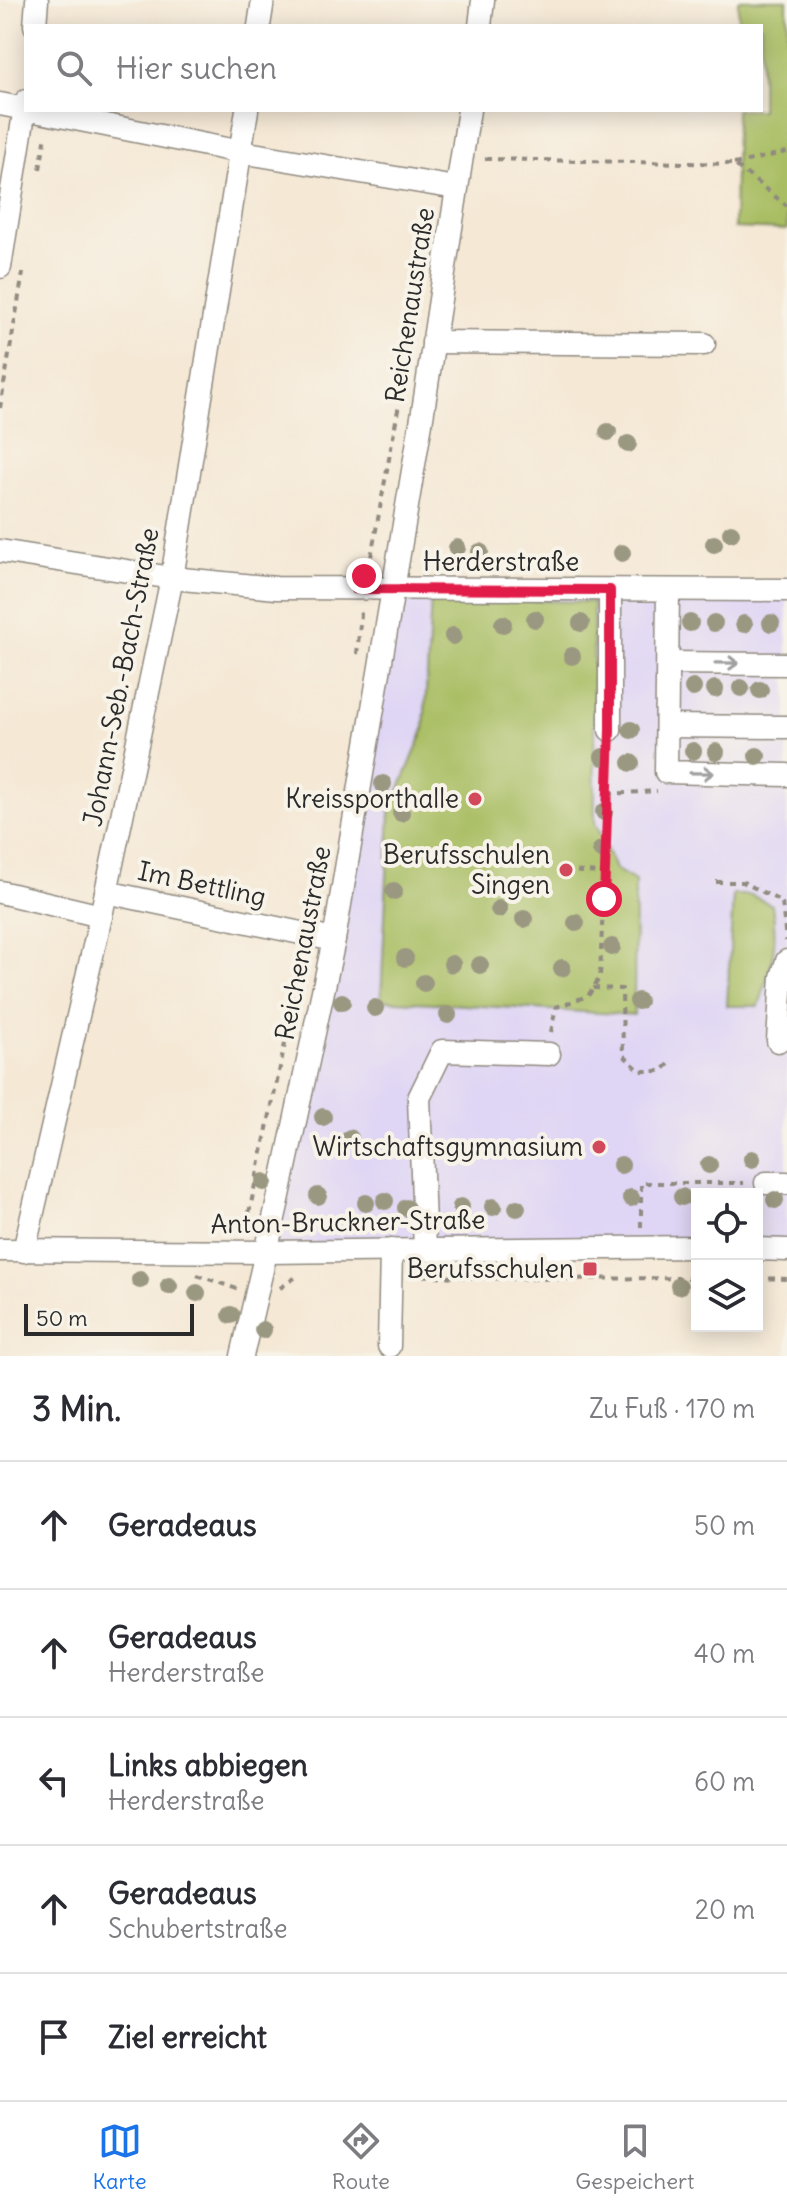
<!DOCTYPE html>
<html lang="de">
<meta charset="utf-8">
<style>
:root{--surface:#fff;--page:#f2f2f3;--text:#2b2b33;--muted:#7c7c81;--line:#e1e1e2;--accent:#1a73e8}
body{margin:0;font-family:Delius,sans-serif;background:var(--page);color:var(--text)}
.controls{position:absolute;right:24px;bottom:24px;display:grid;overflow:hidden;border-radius:0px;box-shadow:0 4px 20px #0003}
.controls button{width:72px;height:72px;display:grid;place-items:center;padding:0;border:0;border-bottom:2px solid var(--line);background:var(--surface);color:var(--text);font:40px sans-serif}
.scale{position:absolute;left:24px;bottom:20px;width:170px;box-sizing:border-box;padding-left:8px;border:4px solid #2b2b2b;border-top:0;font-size:22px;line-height:28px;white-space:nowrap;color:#2b2b2b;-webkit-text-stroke:6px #f7f3e8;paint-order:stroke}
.stop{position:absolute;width:24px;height:24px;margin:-18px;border:6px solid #e11d48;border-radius:50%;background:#fff}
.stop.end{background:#e11d48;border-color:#fff;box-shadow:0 2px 8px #0008}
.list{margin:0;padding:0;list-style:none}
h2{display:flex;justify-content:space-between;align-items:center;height:104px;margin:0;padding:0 32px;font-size:34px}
h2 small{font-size:26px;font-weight:400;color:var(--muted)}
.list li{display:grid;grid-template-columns:52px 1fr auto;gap:24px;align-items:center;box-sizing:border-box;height:128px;padding:0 32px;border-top:2px solid var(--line)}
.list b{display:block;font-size:30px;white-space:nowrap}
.list p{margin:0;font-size:26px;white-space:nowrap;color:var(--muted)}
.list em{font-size:26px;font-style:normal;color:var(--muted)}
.icon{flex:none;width:44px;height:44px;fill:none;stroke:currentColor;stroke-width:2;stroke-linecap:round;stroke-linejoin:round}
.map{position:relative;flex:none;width:787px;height:1356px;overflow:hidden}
.search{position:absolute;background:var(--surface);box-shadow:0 4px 20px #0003;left:24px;right:24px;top:24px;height:88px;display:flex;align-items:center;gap:20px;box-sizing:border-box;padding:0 28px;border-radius:0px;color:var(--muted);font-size:30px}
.sheet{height:744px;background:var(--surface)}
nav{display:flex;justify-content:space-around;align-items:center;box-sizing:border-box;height:112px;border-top:2px solid var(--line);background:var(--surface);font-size:22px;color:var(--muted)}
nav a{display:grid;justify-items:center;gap:4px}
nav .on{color:var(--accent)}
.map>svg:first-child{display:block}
.built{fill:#dfd5f5}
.green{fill:#a9be63;stroke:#6a7447;stroke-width:2}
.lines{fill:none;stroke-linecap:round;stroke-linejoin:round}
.minor-casing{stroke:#908a80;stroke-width:25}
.path{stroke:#908a80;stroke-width:4;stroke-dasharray:6 6;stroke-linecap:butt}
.minor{stroke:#fff;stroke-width:22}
.tree{fill:#9b9881}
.oneway{stroke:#a0a0a0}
.route{stroke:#e11d48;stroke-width:10}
.poi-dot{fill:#d1495b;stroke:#f7f3e8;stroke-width:3}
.labels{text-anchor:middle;stroke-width:8;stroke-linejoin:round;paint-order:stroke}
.street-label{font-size:26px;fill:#2b2b2b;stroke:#f7f3e8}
.poi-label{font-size:26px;fill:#2b2b2b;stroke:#f7f3e8;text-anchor:end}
</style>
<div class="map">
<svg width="787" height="1356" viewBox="0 0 787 1356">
<rect width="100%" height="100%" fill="#f7f3e8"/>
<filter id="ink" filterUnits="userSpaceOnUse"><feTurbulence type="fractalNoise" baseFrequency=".0125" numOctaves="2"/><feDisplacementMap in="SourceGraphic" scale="16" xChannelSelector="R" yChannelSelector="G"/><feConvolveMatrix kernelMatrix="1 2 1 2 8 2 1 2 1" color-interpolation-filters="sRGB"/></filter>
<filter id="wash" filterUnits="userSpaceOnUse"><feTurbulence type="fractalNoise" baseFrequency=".006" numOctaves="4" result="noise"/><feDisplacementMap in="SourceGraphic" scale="32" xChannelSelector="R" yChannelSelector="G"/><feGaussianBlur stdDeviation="1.8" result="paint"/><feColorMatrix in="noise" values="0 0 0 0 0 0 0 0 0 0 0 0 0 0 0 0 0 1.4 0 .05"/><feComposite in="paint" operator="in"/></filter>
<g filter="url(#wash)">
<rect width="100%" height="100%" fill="#f5e8d5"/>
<path class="built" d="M393 589 787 590V1250L757 1249V1194H697V1247L267 1252Z"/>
<g class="green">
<path d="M738 0H787V230L734 228 736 110H761V26H738Z"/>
<path d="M431 599 593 602 595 823 615 869 635 881 634 1015 381 1000 390 813 424 730Z"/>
<path d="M733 895H751L772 905C779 947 771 967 759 1006H727Z"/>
</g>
</g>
<g filter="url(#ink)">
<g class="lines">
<defs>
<g id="minor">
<path d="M35 26 37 0"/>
<path d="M259 26 263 0"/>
<path d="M480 26 483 0"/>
<path d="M0 104 241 152 456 188"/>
<path d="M0 267 26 101"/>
<path d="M433 342 704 344"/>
<path d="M0 551 172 578 276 588 787 590"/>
<path d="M610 590V730"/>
<path d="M668 590 666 772 787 775"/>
<path d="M668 663 787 664"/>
<path d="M667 726 787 727"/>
<path d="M0 892 101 916"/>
<path d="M106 892 334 940"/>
<path d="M778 1041 782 977 787 961"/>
<path d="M766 1183H787"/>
<path d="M425 1249 419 1098 442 1051 549 1054"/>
<path d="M757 1249 787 1250"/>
<path d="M0 1250 267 1252 697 1247"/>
<path d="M24 1251 101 916 172 578 247 110"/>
<path d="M389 1346 391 1250"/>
<path d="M242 1356 277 1205 334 940 423 411 469 110"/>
</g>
</defs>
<use href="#minor" class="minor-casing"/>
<g class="path">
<path d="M485 159 734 164 787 206"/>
<path d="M734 164 787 152"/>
<path d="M40 169 46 135"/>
<path d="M0 408 23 273"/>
<path d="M369 568 402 388"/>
<path d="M357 654 361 614 359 611"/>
<path d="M608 794 657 791"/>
<path d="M565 871 605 873"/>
<path d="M716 882H743L782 902 786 941"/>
<path d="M309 912 318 891"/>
<path d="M593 988 622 989 623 1055 640 1071H662L670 1063"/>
<path d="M551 1032 556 1007 588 996 600 977 609 752"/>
<path d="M249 1213 302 964 299 953"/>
<path d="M295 1215 323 1228"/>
<path d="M209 1227 237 1224 251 1212"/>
<path d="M641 1227V1183H744"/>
<path d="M197 1275 237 1289"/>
<path d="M411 1275 511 1279 697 1278"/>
<path d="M757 1278 787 1279"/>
<path d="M280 1288 299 1275"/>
</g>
<use href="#minor" class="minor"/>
</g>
<g class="tree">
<circle cx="608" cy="432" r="9"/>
<circle cx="628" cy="444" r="9"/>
<circle cx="731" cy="533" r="9"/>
<circle cx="714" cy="544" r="9"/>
<circle cx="457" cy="548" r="9"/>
<circle cx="480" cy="552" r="9"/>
<circle cx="622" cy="553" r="9"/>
<circle cx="535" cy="619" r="9"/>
<circle cx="581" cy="623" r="9"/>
<circle cx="690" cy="623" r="9"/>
<circle cx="714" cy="623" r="9"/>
<circle cx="771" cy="623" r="9"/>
<circle cx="503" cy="624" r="9"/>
<circle cx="744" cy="624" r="9"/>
<circle cx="453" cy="636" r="9"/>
<circle cx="572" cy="656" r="9"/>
<circle cx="693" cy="688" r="9"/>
<circle cx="741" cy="688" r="9"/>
<circle cx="715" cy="689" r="9"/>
<circle cx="760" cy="690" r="9"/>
<circle cx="631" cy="730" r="9"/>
<circle cx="693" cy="751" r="9"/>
<circle cx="716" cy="752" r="9"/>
<circle cx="757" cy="756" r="9"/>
<circle cx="603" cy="757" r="9"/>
<circle cx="631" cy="763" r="9"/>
<circle cx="383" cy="784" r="9"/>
<circle cx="604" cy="812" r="9"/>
<circle cx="401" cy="813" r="9"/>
<circle cx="601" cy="850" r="9"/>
<circle cx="394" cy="891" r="9"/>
<circle cx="499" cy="909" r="9"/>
<circle cx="524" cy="919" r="9"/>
<circle cx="576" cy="923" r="9"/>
<circle cx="612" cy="947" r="9"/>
<circle cx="405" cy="958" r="9"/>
<circle cx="452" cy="964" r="9"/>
<circle cx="480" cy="965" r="9"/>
<circle cx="562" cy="968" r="9"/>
<circle cx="424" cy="983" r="9"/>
<circle cx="638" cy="1001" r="9"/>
<circle cx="342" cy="1002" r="9"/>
<circle cx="375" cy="1008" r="9"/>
<circle cx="448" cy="1015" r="9"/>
<circle cx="323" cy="1117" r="9"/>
<circle cx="350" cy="1138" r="9"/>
<circle cx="752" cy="1159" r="9"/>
<circle cx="621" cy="1165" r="9"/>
<circle cx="709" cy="1165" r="9"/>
<circle cx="264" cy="1182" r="9"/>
<circle cx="318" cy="1196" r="9"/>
<circle cx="682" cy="1197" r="9"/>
<circle cx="631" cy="1198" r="9"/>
<circle cx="775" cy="1200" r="9"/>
<circle cx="385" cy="1201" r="9"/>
<circle cx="366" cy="1203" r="9"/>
<circle cx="461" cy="1207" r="9"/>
<circle cx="493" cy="1207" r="9"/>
<circle cx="406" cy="1208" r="9"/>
<circle cx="517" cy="1208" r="9"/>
<circle cx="140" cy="1280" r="9"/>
<circle cx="169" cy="1286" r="9"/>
<circle cx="679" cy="1286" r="9"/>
<circle cx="197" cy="1293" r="9"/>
<circle cx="231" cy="1315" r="9"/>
<circle cx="263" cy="1330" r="9"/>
</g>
<defs><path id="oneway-shaft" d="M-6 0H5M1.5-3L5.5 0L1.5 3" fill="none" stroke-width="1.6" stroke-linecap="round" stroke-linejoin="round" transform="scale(2)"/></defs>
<g class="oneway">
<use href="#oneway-shaft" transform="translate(727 663) rotate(1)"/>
<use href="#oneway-shaft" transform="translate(702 773) rotate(1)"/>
</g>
</g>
<g class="lines" filter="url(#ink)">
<path class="route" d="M364 576 355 589 610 590V730L604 899"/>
</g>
<g class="poi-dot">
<circle cx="475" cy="799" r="8"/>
<circle cx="566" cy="870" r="8"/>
<circle cx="599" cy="1147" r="8"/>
<rect x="582" y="1261" width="16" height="16" rx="4"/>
</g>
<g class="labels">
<g class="street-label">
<text transform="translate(410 305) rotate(-81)" y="9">Reichenaustraße</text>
<text x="501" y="571">Herderstraße</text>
<text transform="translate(121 677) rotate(-79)" y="9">Johann-Seb.-Bach-Straße</text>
<text transform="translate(202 884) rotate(12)" y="9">Im Bettling</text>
<text transform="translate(303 943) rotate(-79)" y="9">Reichenaustraße</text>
<text transform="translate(348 1222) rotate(-1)" y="9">Anton-Bruckner-Straße</text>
</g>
<g class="poi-label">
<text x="459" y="808">Kreissporthalle</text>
<text x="550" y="864">Berufsschulen<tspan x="550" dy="30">Singen</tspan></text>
<text x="583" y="1156">Wirtschaftsgymnasium</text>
<text x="574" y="1278">Berufsschulen</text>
</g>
</g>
</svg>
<div class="controls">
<button><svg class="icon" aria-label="locate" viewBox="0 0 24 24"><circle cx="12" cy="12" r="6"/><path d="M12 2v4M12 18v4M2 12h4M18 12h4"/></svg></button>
<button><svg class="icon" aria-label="layers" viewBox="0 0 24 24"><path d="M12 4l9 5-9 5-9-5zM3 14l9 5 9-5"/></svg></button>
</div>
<div class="scale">50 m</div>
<div class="stop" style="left:604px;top:899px"></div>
<div class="stop end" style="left:364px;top:576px"></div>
<div class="search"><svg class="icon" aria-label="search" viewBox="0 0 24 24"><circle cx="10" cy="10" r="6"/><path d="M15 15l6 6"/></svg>Hier suchen</div>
</div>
<section class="sheet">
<h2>3 Min.<small>Zu Fuß · 170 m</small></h2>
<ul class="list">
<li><svg class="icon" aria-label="ahead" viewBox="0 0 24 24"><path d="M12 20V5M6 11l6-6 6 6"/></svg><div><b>Geradeaus</b></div><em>50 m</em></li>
<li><svg class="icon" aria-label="ahead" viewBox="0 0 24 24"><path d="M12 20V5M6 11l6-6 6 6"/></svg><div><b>Geradeaus</b><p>Herderstraße</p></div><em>40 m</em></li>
<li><svg class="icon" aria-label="left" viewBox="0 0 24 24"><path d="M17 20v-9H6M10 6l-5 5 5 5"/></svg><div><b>Links abbiegen</b><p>Herderstraße</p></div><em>60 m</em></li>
<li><svg class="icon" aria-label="ahead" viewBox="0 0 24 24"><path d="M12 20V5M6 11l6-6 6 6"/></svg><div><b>Geradeaus</b><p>Schubertstraße</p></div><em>20 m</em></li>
<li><svg class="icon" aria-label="arrive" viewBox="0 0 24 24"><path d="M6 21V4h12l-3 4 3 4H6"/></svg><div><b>Ziel erreicht</b></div></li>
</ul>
</section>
<nav>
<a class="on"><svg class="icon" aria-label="map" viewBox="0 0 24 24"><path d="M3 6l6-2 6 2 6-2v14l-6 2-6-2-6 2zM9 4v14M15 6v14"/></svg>Karte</a>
<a><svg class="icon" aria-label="directions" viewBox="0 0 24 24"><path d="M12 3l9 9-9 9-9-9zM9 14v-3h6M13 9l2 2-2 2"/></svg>Route</a>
<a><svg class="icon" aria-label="saved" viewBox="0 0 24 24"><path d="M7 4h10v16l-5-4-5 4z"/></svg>Gespeichert</a>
</nav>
